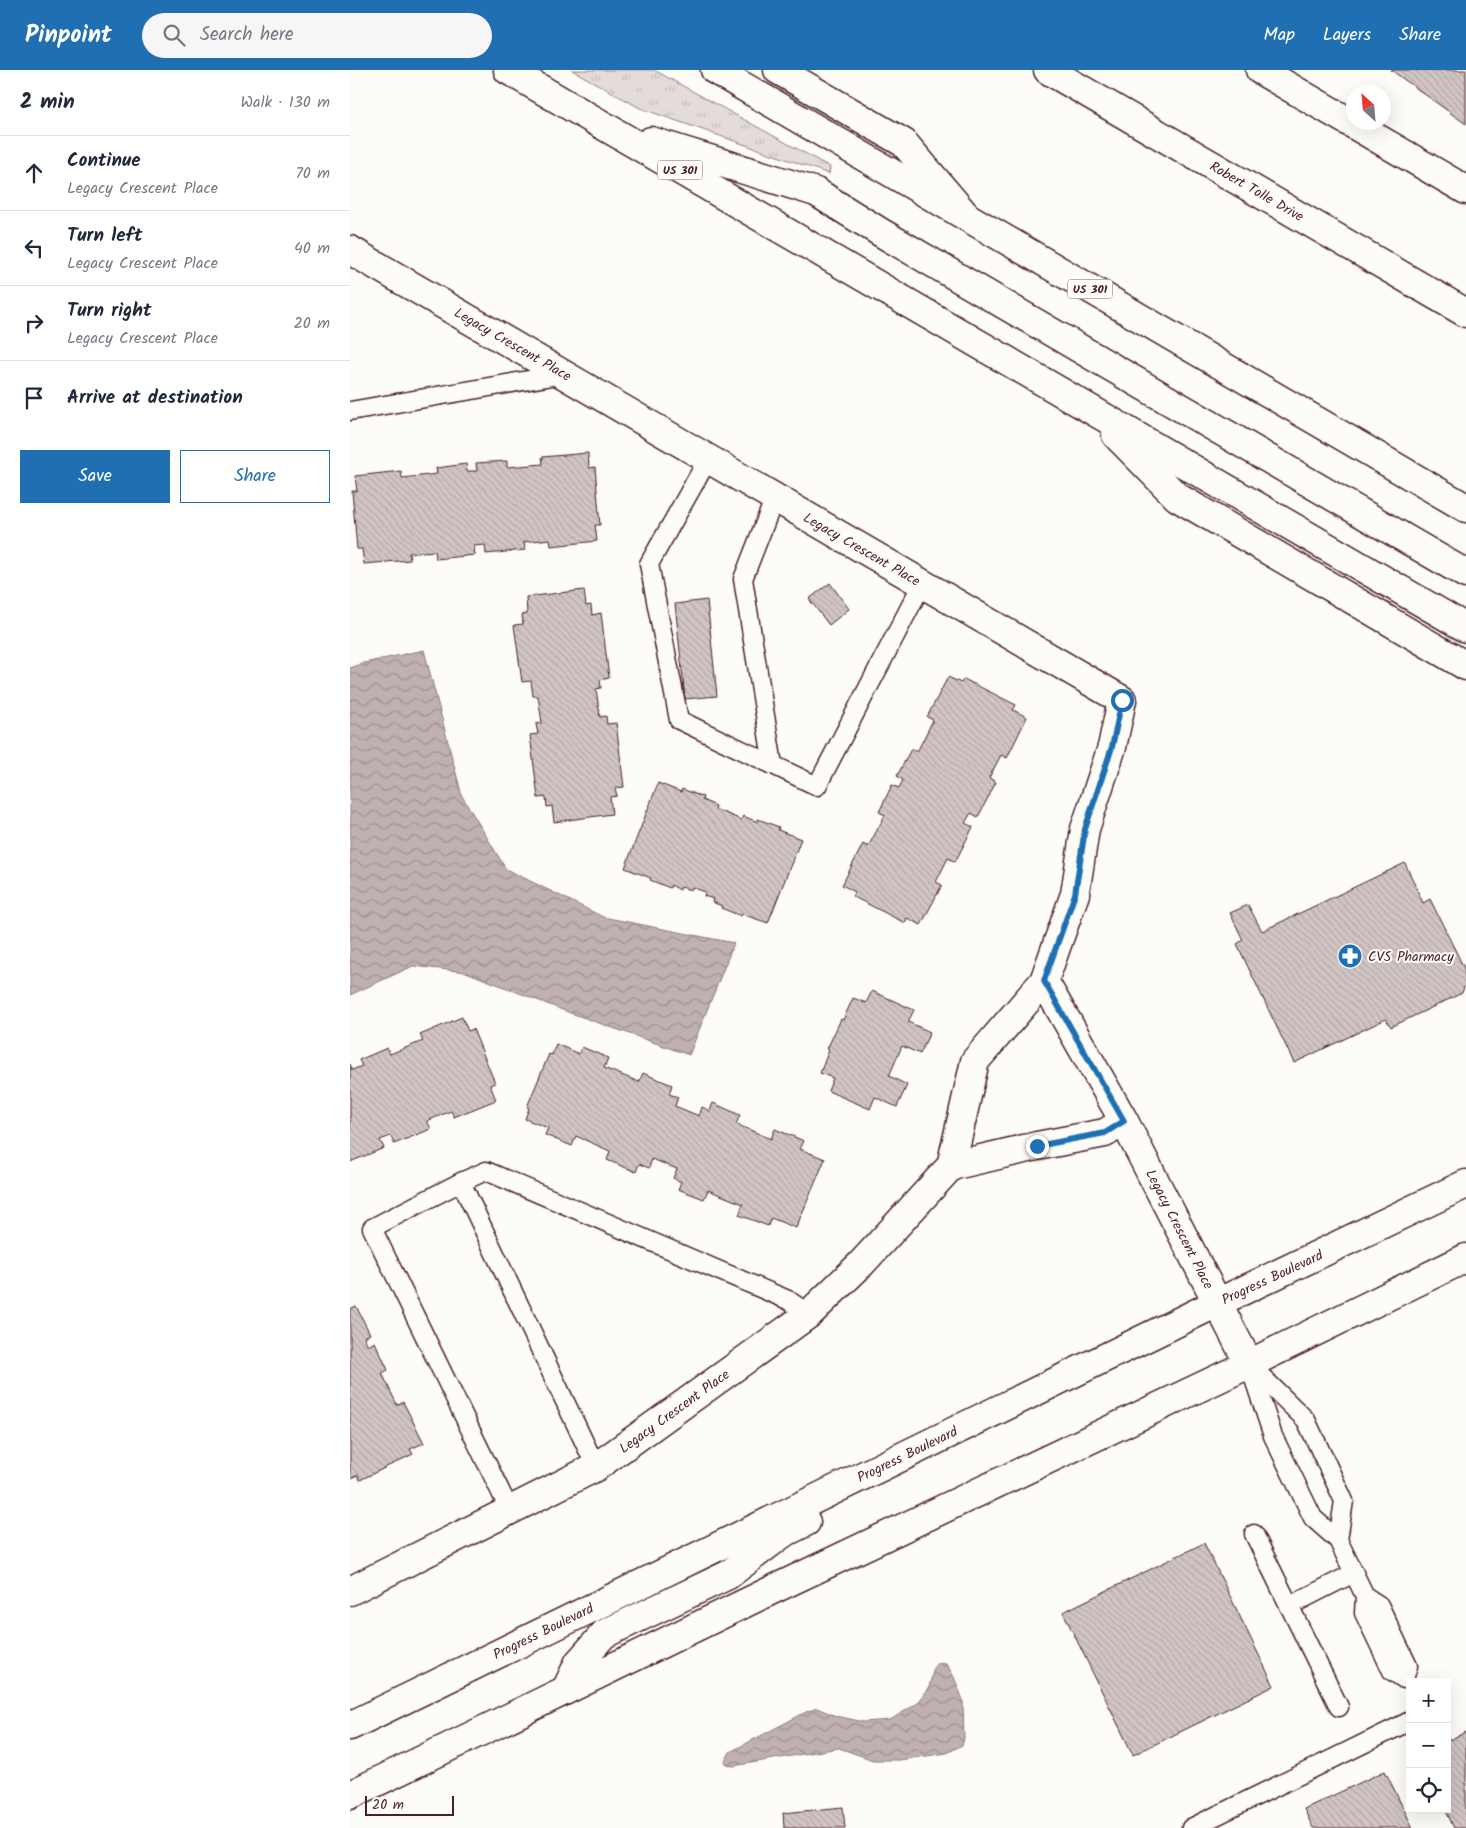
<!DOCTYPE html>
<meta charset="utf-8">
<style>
:root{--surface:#fff;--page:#f6f6f7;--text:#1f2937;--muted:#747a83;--line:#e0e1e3;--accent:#1f6fb2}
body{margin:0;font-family:Kalam,sans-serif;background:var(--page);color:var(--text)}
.controls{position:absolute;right:15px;bottom:15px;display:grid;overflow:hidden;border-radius:0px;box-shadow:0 5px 20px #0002}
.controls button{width:45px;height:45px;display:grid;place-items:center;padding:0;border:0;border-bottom:1px solid var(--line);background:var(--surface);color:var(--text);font:25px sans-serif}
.compass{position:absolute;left:996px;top:15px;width:45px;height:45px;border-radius:50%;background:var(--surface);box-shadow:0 5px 20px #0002;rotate:334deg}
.scale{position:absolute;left:15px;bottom:12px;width:89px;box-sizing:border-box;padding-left:5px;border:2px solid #4a1f2b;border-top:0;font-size:14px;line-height:18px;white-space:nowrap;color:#4a1f2b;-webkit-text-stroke:4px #fdfcf7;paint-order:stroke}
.stop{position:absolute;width:15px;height:15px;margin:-11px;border:4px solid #1f6fb2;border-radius:50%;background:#fff}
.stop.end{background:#1f6fb2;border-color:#fff;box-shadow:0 1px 5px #0008}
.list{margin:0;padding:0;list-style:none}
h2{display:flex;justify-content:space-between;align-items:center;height:65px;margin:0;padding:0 20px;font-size:21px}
h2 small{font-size:16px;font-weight:400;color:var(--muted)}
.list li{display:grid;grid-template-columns:32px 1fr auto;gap:15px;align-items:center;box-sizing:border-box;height:75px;padding:0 20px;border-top:1px solid var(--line)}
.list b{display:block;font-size:19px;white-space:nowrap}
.list p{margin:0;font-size:16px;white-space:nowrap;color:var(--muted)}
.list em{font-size:16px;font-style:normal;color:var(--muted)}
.actions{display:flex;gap:10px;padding:15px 20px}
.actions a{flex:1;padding:11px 0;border:1px solid var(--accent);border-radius:0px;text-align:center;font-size:18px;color:var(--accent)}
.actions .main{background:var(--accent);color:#fff}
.icon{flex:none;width:28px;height:28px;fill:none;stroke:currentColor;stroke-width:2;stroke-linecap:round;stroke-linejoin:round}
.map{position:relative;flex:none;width:1116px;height:1758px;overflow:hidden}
header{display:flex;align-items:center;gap:30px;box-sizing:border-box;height:70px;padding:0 25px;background:var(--accent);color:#fff}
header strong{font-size:24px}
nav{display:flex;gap:28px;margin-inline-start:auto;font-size:18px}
.search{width:350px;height:45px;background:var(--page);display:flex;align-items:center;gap:12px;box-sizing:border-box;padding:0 18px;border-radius:28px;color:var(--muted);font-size:19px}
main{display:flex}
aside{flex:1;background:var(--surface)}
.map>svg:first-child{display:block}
.grass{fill:url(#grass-tufts);stroke:#967e82}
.water{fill:url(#water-waves);stroke:#91777b}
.building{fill:url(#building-back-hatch);stroke:#4a1f2b}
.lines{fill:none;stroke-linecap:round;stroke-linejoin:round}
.lane-casing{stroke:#4a1f2b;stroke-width:21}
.street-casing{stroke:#4a1f2b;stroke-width:31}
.secondary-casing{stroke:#4a1f2b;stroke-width:31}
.primary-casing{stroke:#4a1f2b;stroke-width:31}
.highway-casing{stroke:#4a1f2b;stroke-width:31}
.lane{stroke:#fdfcf7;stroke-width:18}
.street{stroke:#fdfcf7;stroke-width:28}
.secondary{stroke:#fdfcf7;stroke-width:28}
.primary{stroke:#fdfcf7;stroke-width:28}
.highway{stroke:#fdfcf7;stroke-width:28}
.route{stroke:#1f6fb2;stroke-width:6}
.labels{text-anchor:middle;stroke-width:4;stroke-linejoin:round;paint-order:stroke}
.shield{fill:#fdfcf7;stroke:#806168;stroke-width:1}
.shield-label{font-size:12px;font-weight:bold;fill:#4a1f2b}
.street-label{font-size:14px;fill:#4a1f2b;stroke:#fdfcf7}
.poi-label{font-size:14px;fill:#4a1f2b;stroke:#fdfcf7;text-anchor:start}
</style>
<header>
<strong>Pinpoint</strong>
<div class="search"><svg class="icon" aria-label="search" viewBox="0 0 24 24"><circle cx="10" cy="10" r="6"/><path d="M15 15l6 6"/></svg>Search here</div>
<nav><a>Map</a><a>Layers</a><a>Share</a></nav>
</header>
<main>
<aside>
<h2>2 min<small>Walk · 130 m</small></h2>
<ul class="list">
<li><svg class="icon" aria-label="ahead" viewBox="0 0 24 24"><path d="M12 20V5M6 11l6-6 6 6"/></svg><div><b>Continue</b><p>Legacy Crescent Place</p></div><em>70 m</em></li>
<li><svg class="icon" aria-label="left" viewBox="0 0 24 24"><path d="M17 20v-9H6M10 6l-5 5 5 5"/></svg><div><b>Turn left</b><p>Legacy Crescent Place</p></div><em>40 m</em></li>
<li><svg class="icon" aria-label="right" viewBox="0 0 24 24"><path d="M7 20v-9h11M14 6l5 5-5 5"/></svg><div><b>Turn right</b><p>Legacy Crescent Place</p></div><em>20 m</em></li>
<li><svg class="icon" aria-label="arrive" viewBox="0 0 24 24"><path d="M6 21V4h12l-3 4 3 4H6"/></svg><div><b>Arrive at destination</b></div></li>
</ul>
<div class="actions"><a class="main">Save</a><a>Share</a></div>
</aside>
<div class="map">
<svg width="1116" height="1758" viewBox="0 0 1116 1758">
<defs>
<pattern id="grass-tufts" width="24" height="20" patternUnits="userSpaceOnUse" patternTransform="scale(1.25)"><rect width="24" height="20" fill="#e3dcda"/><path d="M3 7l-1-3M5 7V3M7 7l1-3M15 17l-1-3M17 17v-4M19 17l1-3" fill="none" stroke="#c4bcbb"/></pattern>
<pattern id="water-waves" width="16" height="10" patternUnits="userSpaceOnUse" patternTransform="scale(1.25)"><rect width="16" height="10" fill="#c0b1b1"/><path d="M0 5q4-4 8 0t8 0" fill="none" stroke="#9e8f90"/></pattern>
<pattern id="building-back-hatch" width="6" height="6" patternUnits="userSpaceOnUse" patternTransform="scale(1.25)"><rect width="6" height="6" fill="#d0c5c4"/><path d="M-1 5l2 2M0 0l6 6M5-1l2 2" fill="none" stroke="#b4a9a9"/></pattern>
</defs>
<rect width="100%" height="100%" fill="#fdfcf7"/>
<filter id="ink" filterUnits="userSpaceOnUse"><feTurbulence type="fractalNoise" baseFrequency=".02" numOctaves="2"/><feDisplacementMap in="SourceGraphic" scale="10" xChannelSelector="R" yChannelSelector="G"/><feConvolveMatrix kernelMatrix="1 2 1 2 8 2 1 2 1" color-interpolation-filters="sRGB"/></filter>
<g filter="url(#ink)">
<path class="grass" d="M222 0H304L480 97 479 104 290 38Z"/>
<g class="water">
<path d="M74 580 112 726 156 799 253 847 384 873 339 985 215 941 116 902 63 896 0 925V598L14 593Z"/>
<path d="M588 1592 596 1593 604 1607 613 1630 614 1669 612 1675 597 1683 549 1690H523L489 1678 383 1696 377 1695 375 1691 380 1682 456 1642 467 1638 486 1646 514 1652 540 1650 568 1633 579 1617 584 1597Z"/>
</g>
<g class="building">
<path d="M1041 0H1116V54Z"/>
<path d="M238 383 239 398 245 397 250 455H245L247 471 201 476 200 469 174 472 175 480 136 484 135 475 124 476 125 485 86 489 85 481 59 483 60 490 14 494 12 479H7L2 421H7L5 406 51 401 52 408 87 404 86 398 116 394 117 401H127L126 393 157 391V397L193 394 192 387Z"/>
<path d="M480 513 499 539 479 555 459 529Z"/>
<path d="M234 520 236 536 241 535 242 545 251 543 259 608 250 610 251 618 246 619 250 647 256 646 257 654 266 653 274 717 265 718 267 726 260 727 262 744 204 752 202 736 197 737 196 727 188 728 180 665 188 664 186 654 192 653 188 626H183L181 611 172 612 164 555 173 554 172 545 177 544 176 527Z"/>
<path d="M357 530 367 626 335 629 325 534Z"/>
<path d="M598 607 611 613 614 609 666 635 663 640 677 647 657 688 651 685 639 708 646 712 628 747 621 743 615 753 623 757 605 792 598 788 586 812 592 815 571 855 557 848 555 853 502 826 505 822 492 815 513 774 518 777 535 745 529 742 542 715 549 718 553 710 547 706 561 679 567 682 583 650 577 647Z"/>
<path d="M308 713 331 722 332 719 353 727 352 730 366 736 365 739 382 746 391 750 393 746 408 752V749L429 757 428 760 451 769 418 853 392 844 391 846 371 838 372 836 362 832 363 829 354 826 355 822 342 817 341 820 331 817 330 820 321 815 320 818 300 810 301 808 275 798Z"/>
<path d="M1055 793 1073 833 1080 829 1114 898 1116 912 1112 923 1041 957 1036 949 944 993 887 874 893 870 880 843 898 835 912 861Z"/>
<path d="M522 921 564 940 558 952 580 962 570 984 552 976 539 1006 557 1015 547 1037 525 1027 520 1039 478 1021 483 1008 470 1003 479 980 477 979 491 949 493 950 503 928 516 933Z"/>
<path d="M112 947 118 961 123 959 145 1013 140 1015 146 1030 104 1047 101 1041 77 1051 81 1059 44 1074 41 1066 30 1070 34 1078 0 1092V994L2 1000 12 996 9 990 37 978 40 984 73 971 70 965Z"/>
<path d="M206 974 229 984 232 977 258 988 254 998 289 1012 293 1003 322 1015 319 1024 328 1027 325 1036 349 1046 352 1037 360 1041 363 1033 390 1045 386 1054 421 1069 425 1059 454 1071 450 1079 475 1089 446 1158 421 1148 418 1156 389 1145 393 1134 358 1120 354 1129 328 1119 331 1112 323 1108 327 1099 302 1089 299 1098 289 1094 286 1102 257 1090 260 1081 226 1066 222 1076 195 1065 198 1058 175 1049 179 1038 177 1037 199 984 202 985Z"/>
<path d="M6 1236 20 1264 14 1267 18 1276 25 1272 38 1300 32 1303 47 1335 53 1332 74 1373 60 1379 63 1384 10 1410 8 1405 0 1409V1239Z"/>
<path d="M854 1473 924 1616 783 1685 713 1542Z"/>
<path d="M1116 1662V1758H1104L1095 1739H1097V1671Z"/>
<path d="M1035 1701 1063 1758H963L954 1739Z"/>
<path d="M493 1737 495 1758H434L433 1743Z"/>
</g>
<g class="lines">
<defs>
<g id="lane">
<path d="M0 341 214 304"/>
<path d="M358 389 299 494 329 650 467 716 572 514"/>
<path d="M423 695 393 509 425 427"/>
<path d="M111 1112 136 1101 438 1230 459 1244"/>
<path d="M899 1294 923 1366 963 1448 988 1470 1015 1526 1029 1535 1058 1596 1054 1609 1042 1601 1014 1543 1015 1526"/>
<path d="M902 1297 956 1350 994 1431 988 1470"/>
<path d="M160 1441 22 1158 111 1112 246 1397"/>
<path d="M904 1464 989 1637"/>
<path d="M939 1536 1004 1503"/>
<path d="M841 1758 1060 1651"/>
</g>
<g id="street">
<path d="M698 0 1116 243"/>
<path d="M910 0 1116 120"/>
<path d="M0 180 772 630 762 677 735 759 725 824 694 911 625 991 601 1096 511 1194 459 1244 246 1397 0 1521"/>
<path d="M694 911 774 1051 899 1294"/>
<path d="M601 1096 687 1076 755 1063 774 1051"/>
</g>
<g id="secondary">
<path d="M216 1620 229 1592 254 1564 378 1505 432 1464 456 1452"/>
<path d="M0 1656 867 1233 1116 1114"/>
<path d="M0 1725 422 1520 899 1294 1116 1188"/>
</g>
<g id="primary">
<path d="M158 0 1116 558"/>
<path d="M365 0 1116 438"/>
<path d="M301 71 466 122 530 162 1116 504"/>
<path d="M766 365 827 427 1116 596"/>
</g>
<path id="highway" d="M428 0 554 73 617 147"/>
</defs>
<use href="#lane" class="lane-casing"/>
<use href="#street" class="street-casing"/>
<use href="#secondary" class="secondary-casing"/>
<use href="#primary" class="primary-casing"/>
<use href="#highway" class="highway-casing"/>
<use href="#lane" class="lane"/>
<use href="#street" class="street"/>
<use href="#secondary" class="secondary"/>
<use href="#primary" class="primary"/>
<use href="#highway" class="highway"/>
</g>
</g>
<g class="lines" filter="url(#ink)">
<path class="route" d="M687 1076 755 1063 774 1051 694 911 725 824 735 759 762 677 772 630"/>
</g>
<defs>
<symbol id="pharmacy-disc" viewBox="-11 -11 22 22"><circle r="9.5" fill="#1f6fb2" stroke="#fdfcf7"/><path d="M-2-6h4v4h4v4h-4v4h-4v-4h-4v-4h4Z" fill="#fff"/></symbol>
</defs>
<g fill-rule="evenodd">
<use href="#pharmacy-disc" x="986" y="872" width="28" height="28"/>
</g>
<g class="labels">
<g class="shield">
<rect x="307.5" y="90.5" width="45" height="19" rx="4"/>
<rect x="717.5" y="209.5" width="45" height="19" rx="4"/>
</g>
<g class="shield-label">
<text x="330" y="104">US 301</text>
<text x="740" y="223">US 301</text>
</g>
<g class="street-label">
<text transform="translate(907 121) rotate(30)" y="5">Robert Tolle Drive</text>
<text transform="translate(163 274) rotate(30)" y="5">Legacy Crescent Place</text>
<text transform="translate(512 479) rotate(30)" y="5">Legacy Crescent Place</text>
<text transform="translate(830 1159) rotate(63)" y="5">Legacy Crescent Place</text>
<text transform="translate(922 1207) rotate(-25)" y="5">Progress Boulevard</text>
<text transform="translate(324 1341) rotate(-36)" y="5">Legacy Crescent Place</text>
<text transform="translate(557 1384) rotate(-26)" y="5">Progress Boulevard</text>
<text transform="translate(193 1561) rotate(-26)" y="5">Progress Boulevard</text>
</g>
<g class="poi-label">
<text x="1018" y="891">CVS Pharmacy</text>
</g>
</g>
</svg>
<div class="controls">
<button>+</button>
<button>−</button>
<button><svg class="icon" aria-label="locate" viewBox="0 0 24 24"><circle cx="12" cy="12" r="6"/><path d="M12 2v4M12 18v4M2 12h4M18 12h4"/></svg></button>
</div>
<svg class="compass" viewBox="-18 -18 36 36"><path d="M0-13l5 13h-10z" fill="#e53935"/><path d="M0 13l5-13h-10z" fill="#747a83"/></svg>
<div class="scale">20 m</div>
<div class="stop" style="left:772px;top:630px"></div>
<div class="stop end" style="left:687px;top:1076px"></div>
</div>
</main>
